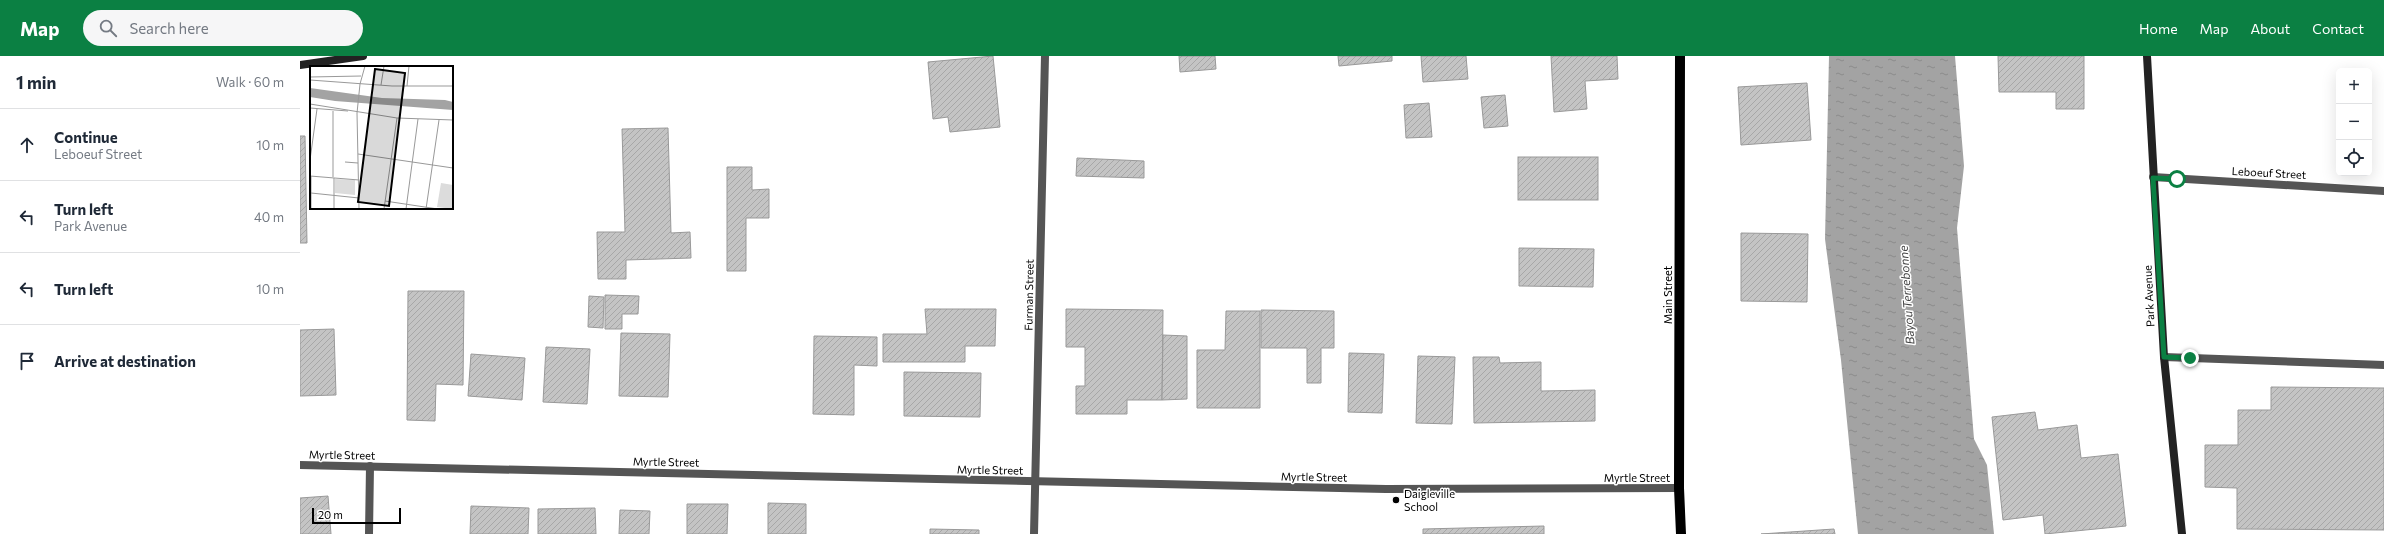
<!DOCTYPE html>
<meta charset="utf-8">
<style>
:root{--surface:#fff;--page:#f6f6f7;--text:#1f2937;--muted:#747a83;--line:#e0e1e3;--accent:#0b8043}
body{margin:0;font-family:Commissioner,sans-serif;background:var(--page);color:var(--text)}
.controls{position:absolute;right:12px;top:12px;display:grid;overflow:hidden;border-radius:6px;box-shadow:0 4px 16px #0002}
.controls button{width:36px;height:36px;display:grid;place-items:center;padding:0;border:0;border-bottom:1px solid var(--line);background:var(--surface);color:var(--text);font:20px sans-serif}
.scale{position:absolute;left:12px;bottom:10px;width:89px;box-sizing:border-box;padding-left:4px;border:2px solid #000;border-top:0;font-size:11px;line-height:14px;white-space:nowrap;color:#000;-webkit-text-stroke:3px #fff;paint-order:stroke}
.stop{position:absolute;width:12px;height:12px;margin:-9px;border:3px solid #0b8043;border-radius:50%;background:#fff}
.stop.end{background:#0b8043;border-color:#fff;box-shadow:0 1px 4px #0008}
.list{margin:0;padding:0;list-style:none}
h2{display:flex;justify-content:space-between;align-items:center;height:52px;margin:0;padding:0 16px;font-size:17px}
h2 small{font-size:13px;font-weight:400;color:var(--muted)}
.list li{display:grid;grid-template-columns:26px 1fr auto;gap:12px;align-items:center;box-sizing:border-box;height:72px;padding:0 16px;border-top:1px solid var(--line)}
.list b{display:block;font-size:15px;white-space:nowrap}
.list p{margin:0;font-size:13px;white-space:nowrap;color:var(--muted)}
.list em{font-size:13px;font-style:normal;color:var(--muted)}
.icon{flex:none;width:22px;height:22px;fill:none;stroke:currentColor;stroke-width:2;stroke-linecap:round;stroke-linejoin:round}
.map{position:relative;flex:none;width:2084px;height:478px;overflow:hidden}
header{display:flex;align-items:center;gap:24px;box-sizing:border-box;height:56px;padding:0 20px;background:var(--accent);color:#fff}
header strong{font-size:19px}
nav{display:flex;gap:22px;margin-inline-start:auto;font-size:14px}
.search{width:280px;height:36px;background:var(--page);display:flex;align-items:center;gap:10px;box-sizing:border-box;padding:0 14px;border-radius:22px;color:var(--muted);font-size:15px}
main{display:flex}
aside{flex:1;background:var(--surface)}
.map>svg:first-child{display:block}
.water{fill:url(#water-ripples)}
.building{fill:url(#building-hatch);stroke:#999}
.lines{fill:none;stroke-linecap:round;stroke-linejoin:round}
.service{stroke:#555;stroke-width:8}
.minor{stroke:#555;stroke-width:8}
.secondary{stroke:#222;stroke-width:8}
.primary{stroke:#000;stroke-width:10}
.route{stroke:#0b8043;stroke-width:5}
.poi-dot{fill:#000;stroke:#fff;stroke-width:1.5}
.labels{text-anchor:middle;stroke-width:3;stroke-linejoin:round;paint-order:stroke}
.street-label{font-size:11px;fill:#000;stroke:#fff}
.poi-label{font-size:11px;fill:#000;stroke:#fff;text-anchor:start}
.water-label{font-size:12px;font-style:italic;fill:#444;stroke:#fff}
.inset-road{fill:none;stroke:#999;stroke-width:1}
.view{fill:#000;fill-opacity:0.15;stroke:#000;stroke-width:2}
.inset-edge{fill:none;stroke:#000;stroke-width:2}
</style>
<header>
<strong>Map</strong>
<div class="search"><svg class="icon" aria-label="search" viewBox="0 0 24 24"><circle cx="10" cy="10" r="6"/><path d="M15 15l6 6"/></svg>Search here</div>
<nav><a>Home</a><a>Map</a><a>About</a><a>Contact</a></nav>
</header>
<main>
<aside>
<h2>1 min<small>Walk · 60 m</small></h2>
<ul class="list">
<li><svg class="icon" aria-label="ahead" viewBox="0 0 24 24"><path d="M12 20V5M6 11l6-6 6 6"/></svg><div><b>Continue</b><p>Leboeuf Street</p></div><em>10 m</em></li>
<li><svg class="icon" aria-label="left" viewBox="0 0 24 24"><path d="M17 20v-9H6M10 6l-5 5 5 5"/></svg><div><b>Turn left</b><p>Park Avenue</p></div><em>40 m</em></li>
<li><svg class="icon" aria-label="left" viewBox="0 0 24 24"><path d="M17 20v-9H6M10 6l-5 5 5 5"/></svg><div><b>Turn left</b></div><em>10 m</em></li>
<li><svg class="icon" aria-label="arrive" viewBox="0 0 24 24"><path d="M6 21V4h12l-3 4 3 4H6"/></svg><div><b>Arrive at destination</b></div></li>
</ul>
</aside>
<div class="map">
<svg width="2084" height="478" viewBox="0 0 2084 478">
<defs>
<pattern id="water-ripples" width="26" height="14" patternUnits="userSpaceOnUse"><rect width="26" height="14" fill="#a3a3a3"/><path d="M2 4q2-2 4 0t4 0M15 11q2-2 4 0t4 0" fill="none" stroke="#8b8b8b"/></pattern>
<pattern id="building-hatch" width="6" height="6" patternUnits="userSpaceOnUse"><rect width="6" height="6" fill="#c4c4c4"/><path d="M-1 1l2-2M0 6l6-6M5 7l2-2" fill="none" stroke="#a7a7a7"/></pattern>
</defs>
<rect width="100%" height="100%" fill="#fff"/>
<path class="water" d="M1529 0H1655L1664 110 1657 172 1674 383 1687 409 1694 478H1558L1541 304 1525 183Z"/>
<g class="building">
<path d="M693 0 700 71 650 76 648 61 633 63 628 6Z"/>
<path d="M879 0H915L916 13 880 16Z"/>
<path d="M1038 0H1092V5L1039 10Z"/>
<path d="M1121 0H1166L1168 23 1123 26Z"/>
<path d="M1251 0H1317L1318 23 1285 25 1287 53 1254 56Z"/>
<path d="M1698 0H1784V53H1756V36H1699Z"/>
<path d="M1507 27 1511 84 1441 89 1438 31Z"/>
<path d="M1205 39 1208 70 1184 72 1181 41Z"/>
<path d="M1129 47 1132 81 1106 82 1104 49Z"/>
<path d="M368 72 371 177 390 176 391 202 326 204V223H298L297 176H325L322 73Z"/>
<path d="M0 80H5L7 187H0Z"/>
<rect x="1218" y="101" width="80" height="43"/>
<path d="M777 102 844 105V122L776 120Z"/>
<path d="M427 111H452V134L469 133V162H446V215H427Z"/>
<path d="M1441 177 1508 178 1507 246 1441 245Z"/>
<path d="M1219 192 1294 193 1293 231 1219 230Z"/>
<path d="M108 235H164L163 329 136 328 135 365 107 364Z"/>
<path d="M305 239 339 240 338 258H322V273H305Z"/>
<path d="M289 240 304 241 303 272 288 271Z"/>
<path d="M625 253H696L695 290H665V306H583V278H627Z"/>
<path d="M766 253 863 254 862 344H827V358H776V330H785V291H766Z"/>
<path d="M961 254 1034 255V292H1021V327H1007V292H961Z"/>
<path d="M926 255H960V352H897V294H925Z"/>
<path d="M34 273 36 339 0 340V274Z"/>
<path d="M321 277 370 278 368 341 319 340Z"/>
<path d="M863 279 887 280V343L862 344Z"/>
<path d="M514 280 577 281V310L554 309V359L513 358Z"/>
<path d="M246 291 290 293 287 348 243 346Z"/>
<path d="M1049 297 1084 298 1082 357 1048 356Z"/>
<path d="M171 298 225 302 222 344 168 340Z"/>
<path d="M1118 300 1155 301 1152 368 1116 367Z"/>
<path d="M1173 301H1199L1200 307 1241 306V335L1295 334V365L1174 367Z"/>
<path d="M604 316 681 317 680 361 604 360Z"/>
<path d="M1971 331 2084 332V474L1937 473V432L1905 431V389H1938V354H1971Z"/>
<path d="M1735 356 1738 374 1777 369 1781 402 1818 398 1826 470 1745 478 1743 459 1703 464 1692 361Z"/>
<path d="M28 440 31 478H0V442Z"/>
<path d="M468 447 506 448V478H468Z"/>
<path d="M387 448H428L427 478H387Z"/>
<path d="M171 450 229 452 228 478H170Z"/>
<path d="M295 452 296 478H238V453Z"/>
<path d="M320 454 350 455 349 478H319Z"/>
<path d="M1244 470V478H1123V473Z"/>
<path d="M630 473 679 474V478H630Z"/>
<path d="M1534 473 1535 478H1461Z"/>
</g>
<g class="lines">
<path class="service" d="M1864 301 2084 309"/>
<g class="minor">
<path d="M1853 121 2084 135"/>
<path d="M0 409 1086 433 1379 432"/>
<path d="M69 478 70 410"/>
<path d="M734 478 745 0"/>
</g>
<g class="secondary">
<path d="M1847 0 1864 301 1882 478"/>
<path d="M0 9 63 0"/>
</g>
<path class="primary" d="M1380 0 1379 432 1381 478"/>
</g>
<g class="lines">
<path class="route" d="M1877 123 1853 122 1864 301 1890 302"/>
</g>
<circle class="poi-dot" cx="1096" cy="444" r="4"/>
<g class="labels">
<g class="street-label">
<text transform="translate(1969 117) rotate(3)" y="4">Leboeuf Street</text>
<text transform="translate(729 239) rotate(-89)" y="4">Furman Street</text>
<text transform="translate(1368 239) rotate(-90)" y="4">Main Street</text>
<text transform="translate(1849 240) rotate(-93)" y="4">Park Avenue</text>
<text transform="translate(42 399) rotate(1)" y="4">Myrtle Street</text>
<text transform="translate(366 406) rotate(1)" y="4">Myrtle Street</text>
<text transform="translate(690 414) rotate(1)" y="4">Myrtle Street</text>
<text transform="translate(1014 421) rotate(1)" y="4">Myrtle Street</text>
<text x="1337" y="426">Myrtle Street</text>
</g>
<g class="poi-label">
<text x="1104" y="442">Daigleville<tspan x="1104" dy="13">School</tspan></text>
</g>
<g class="water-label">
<text transform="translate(1607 239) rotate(-94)" y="4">Bayou Terrebonne</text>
</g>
</g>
<g transform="translate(10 10)">
<rect width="143" height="143" fill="#fff"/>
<path d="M25 113 45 114V129L25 127ZM131 117 143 119V143L127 141Z" fill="#dcdcdc"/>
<path d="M0 22 72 32 135 34 143 36V44L25 35 0 31Z" fill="#a3a3a3"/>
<path class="inset-road" d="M0 11 51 10M0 14 82 20H143M50 18 55 0M71 19 74 0M97 20 99 0M0 38 87 52 143 54M0 42 38 45M48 88 143 102M0 94 7 43M35 96 48 97M0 110 49 114M1 110V143M23 111V45M24 112V143M1 127 49 132M75 135 128 143M49 143 47 47 50 18M74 143 87 52M96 143 108 53M116 143 129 54"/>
<path class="view" d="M65 3 95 7 79 140 48 136Z"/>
<rect width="143" height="143" class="inset-edge"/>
</g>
</svg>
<div class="controls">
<button>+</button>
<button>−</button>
<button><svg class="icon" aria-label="locate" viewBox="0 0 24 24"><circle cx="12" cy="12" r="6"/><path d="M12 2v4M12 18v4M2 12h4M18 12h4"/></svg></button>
</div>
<div class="scale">20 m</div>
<div class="stop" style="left:1877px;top:123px"></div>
<div class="stop end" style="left:1890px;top:302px"></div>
</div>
</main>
